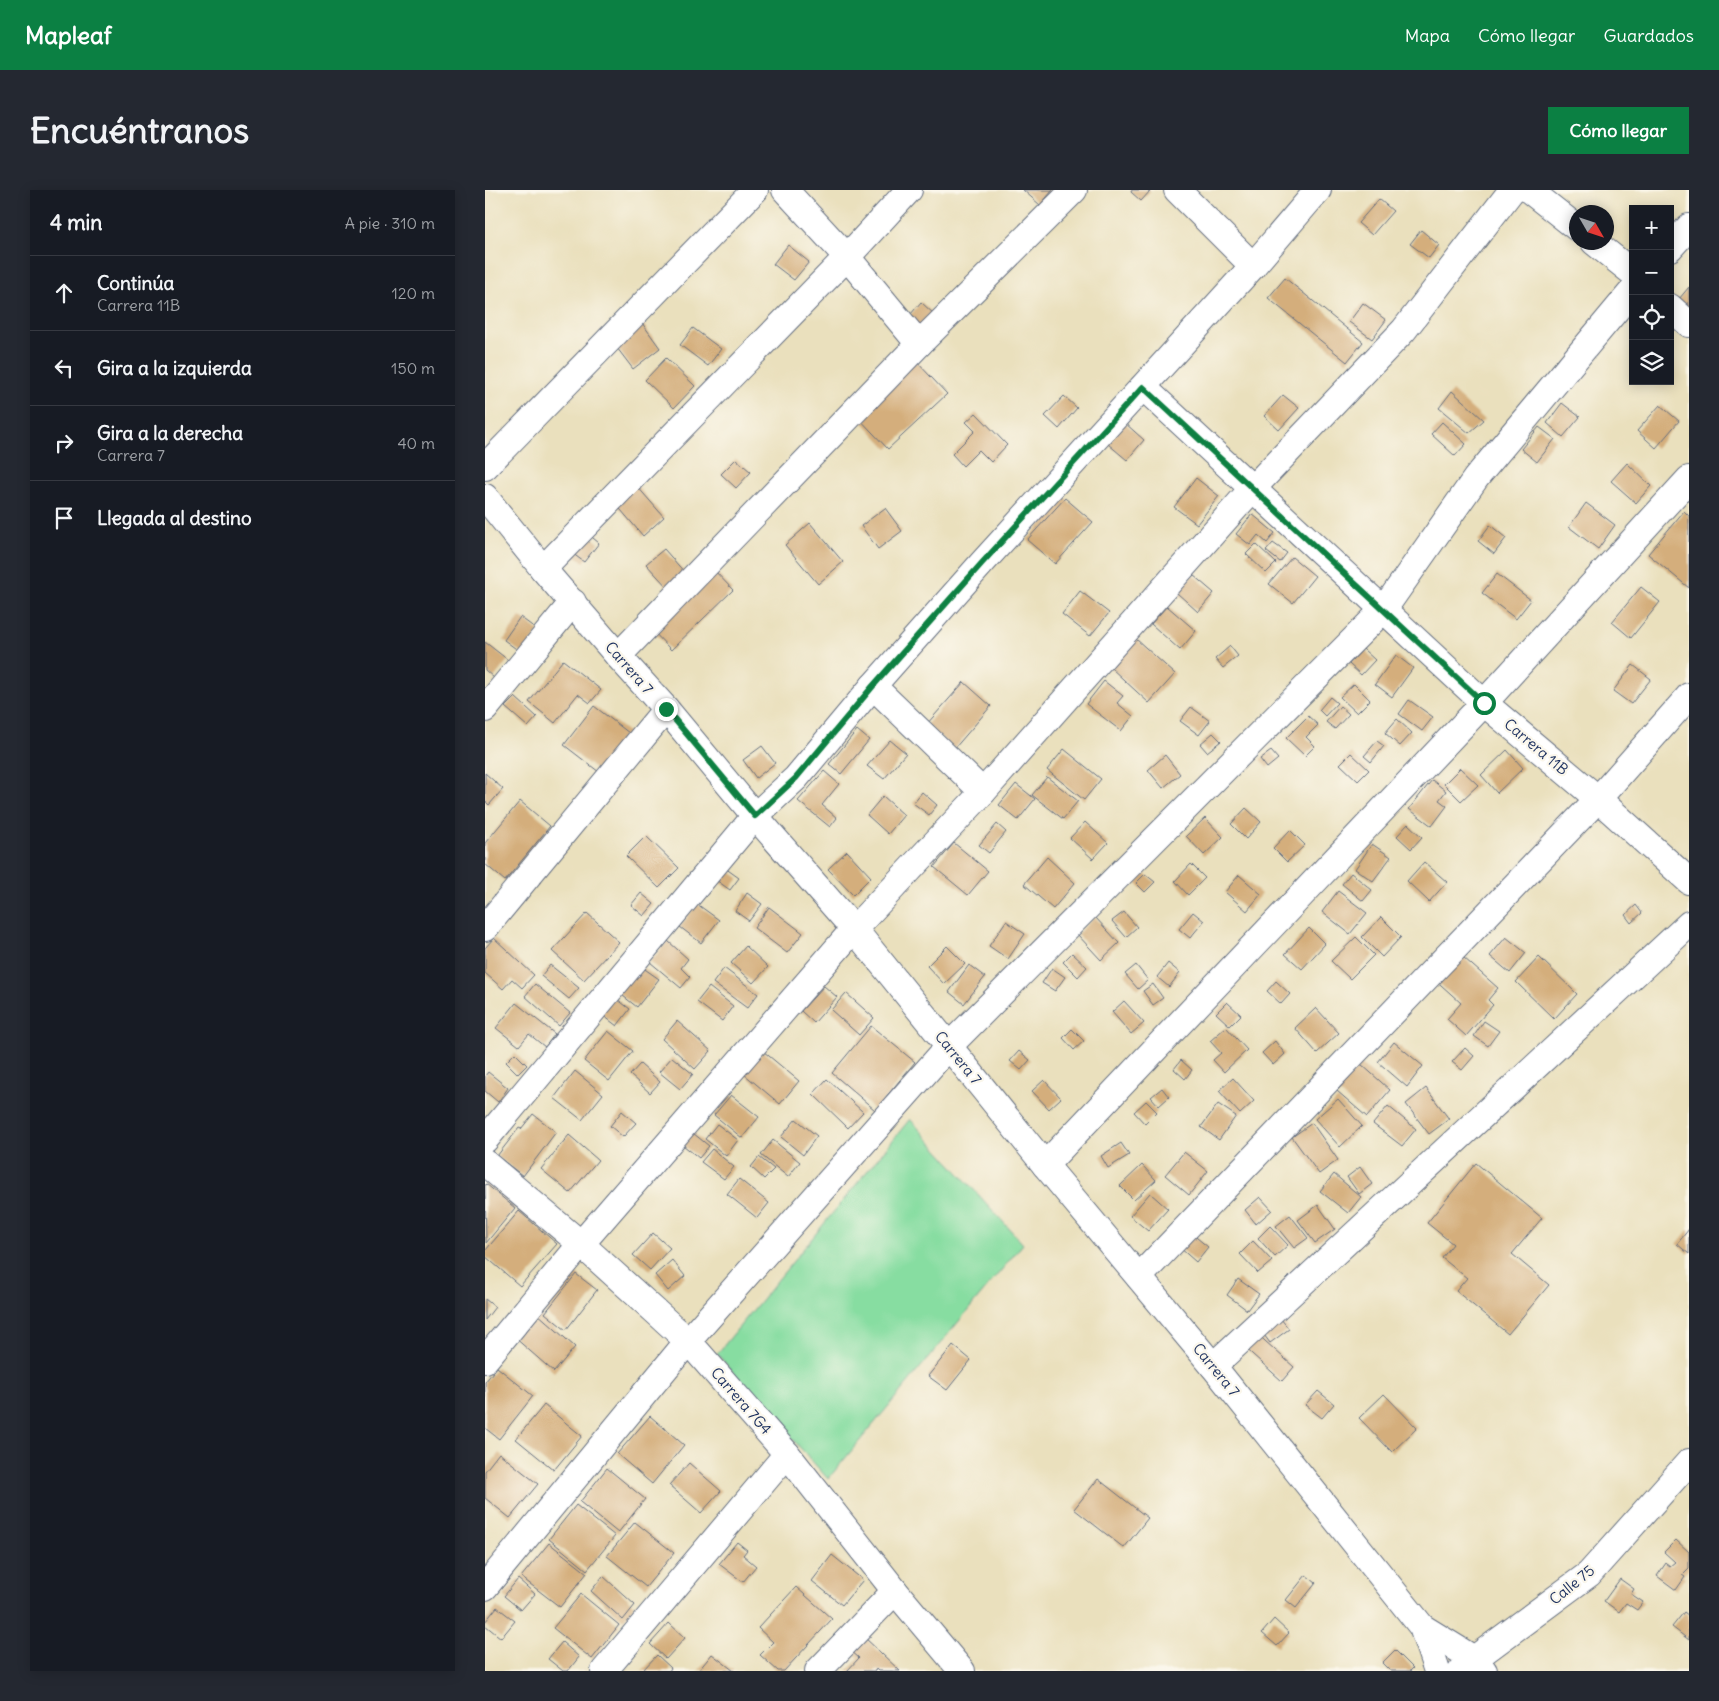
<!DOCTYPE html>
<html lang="es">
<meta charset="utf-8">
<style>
:root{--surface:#171b24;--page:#242831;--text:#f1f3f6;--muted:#9ea1a6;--line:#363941;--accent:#0b8043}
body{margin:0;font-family:Delius,sans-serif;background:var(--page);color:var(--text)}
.controls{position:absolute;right:15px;top:15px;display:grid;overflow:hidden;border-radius:0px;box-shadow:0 2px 12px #0003}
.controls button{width:45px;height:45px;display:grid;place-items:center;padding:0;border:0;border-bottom:1px solid var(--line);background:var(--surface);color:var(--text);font:25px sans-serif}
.compass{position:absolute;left:1084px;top:15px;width:45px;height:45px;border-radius:50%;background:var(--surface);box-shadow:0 2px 12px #0003;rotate:129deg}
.stop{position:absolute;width:15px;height:15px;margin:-11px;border:4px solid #0b8043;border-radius:50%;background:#fff}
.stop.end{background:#0b8043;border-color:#fff;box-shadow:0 1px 5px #0008}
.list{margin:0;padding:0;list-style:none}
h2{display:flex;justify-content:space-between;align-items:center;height:65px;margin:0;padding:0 20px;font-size:21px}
h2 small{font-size:16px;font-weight:400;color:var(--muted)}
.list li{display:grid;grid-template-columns:32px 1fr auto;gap:15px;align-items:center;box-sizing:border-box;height:75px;padding:0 20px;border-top:1px solid var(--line)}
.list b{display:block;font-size:19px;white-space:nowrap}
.list p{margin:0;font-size:16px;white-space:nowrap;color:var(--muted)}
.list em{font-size:16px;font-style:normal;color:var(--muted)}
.icon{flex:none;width:28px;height:28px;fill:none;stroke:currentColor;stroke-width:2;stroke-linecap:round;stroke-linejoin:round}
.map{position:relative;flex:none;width:1204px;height:1481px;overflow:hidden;border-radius:0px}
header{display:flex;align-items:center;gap:30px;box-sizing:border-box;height:70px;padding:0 25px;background:var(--accent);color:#fff}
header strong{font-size:24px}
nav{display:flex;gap:28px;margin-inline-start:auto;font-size:18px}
.intro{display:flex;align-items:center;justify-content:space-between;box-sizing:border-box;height:120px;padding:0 30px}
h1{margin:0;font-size:35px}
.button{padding:12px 22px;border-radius:0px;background:var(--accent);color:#fff;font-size:18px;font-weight:700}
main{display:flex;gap:30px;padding:0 30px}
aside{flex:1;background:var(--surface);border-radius:0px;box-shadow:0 2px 12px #0003}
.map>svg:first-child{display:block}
.green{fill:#87dda1;stroke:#518680}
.building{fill:#d4ae7c}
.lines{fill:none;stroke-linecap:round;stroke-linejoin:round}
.minor-casing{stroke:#636d7f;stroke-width:28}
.minor{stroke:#fff;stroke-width:26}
.route{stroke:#0b8043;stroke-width:6}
.labels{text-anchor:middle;stroke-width:4.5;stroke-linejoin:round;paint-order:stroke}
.street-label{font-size:15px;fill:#1b2f5e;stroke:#fbf7ec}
</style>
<header>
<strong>Mapleaf</strong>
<nav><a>Mapa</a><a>Cómo llegar</a><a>Guardados</a></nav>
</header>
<div class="intro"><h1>Encuéntranos</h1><a class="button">Cómo llegar</a></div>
<main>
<aside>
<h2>4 min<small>A pie · 310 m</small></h2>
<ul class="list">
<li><svg class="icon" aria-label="ahead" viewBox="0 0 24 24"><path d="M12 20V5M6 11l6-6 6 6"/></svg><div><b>Continúa</b><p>Carrera 11B</p></div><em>120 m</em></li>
<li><svg class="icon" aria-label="left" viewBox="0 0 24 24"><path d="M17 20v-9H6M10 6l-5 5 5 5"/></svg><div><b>Gira a la izquierda</b></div><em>150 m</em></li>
<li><svg class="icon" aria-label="right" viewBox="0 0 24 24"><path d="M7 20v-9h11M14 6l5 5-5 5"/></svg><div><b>Gira a la derecha</b><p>Carrera 7</p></div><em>40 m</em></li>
<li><svg class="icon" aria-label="arrive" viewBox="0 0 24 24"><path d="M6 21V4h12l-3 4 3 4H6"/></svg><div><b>Llegada al destino</b></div></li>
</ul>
</aside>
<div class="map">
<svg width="1204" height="1481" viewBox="0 0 1204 1481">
<rect width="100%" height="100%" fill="#fbf7ec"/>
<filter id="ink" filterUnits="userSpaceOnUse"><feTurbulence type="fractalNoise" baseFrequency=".02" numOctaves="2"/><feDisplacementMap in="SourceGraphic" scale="10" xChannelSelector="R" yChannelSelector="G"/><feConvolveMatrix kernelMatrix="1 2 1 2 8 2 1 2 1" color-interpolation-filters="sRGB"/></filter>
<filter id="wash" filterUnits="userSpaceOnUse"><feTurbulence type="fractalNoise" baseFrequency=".0096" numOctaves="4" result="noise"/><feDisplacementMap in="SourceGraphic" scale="20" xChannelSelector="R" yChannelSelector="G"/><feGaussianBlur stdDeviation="1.12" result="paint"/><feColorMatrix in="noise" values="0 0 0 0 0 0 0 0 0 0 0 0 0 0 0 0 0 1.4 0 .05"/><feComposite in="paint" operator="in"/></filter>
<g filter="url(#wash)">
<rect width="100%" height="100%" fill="#eae0bd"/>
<path class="green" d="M425 929 538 1054 343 1289 232 1164Z"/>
<g id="blocks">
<g class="building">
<path d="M538 0H568L555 15Z"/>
<path d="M647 0H666L656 11 646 2Z"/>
<path d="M894 9 908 21 887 45 873 33Z"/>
<path d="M936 40 954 55 944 68 925 54Z"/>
<path d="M303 55 324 72 309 90 288 74Z"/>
<path d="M800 88 878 152 862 172 783 108Z"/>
<path d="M1204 97V128L1189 115Z"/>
<path d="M436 112 451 126 434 144 420 131Z"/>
<path d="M878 113 901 130 887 149 864 132Z"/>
<path d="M157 133 175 158 148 179 129 154Z"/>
<path d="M208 138 236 159 223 176 195 155Z"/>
<path d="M181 168 210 196 189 218 160 190Z"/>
<path d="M430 170 462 204 403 259 371 225Z"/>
<path d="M967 201 999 230 984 243 954 218Z"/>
<path d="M798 205 814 218 794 240 779 226Z"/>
<path d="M579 206 592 218 574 239 560 226Z"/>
<path d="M1077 213 1095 227 1078 247 1062 233Z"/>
<path d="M1175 215 1194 231 1171 258 1152 241Z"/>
<path d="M491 223 522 255 506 272 494 260 478 276 467 264 490 241 481 232Z"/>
<path d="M957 232 981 254 970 266 946 244Z"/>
<path d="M640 233 659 250 642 270 623 254Z"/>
<path d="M1054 237 1070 249 1052 272 1036 259Z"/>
<path d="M251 269 266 282 251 298 236 284Z"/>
<path d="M1142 273 1166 296 1151 313 1126 291Z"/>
<path d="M711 288 734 306 712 334 689 317Z"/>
<path d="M151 295 179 327 158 346 130 313Z"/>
<path d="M580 308 608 332 570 374 542 350Z"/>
<path d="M1101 313 1130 335 1113 359 1084 337Z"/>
<path d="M400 318 417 341 393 359 376 336Z"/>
<path d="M1199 321 1204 326V398L1163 364Z"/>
<path d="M767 324 790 343 782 353 773 345 765 355 751 344Z"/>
<path d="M325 333 358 372 333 394 300 355Z"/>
<path d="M1005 335 1021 348 1009 364 993 351Z"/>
<path d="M102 343 114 353 99 372 87 363Z"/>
<path d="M788 353 802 363 795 372 781 361Z"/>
<path d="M771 354 791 373 781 383 761 364Z"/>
<path d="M179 359 201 384 184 399 161 374Z"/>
<path d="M807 367 830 386 808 413 784 394Z"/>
<path d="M227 378 248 400 186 460 165 438Z"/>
<path d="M1012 384 1046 410 1031 429 997 403Z"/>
<path d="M708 385 729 403 713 422 692 403Z"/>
<path d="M1156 397 1175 412 1146 448 1127 432Z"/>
<path d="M595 401 624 423 605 446 577 424Z"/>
<path d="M682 416 711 441 695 460 666 434Z"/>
<path d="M35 427 54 441 38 464 19 450Z"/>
<path d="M651 449 690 484 664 513 626 478Z"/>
<path d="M0 452 23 470 9 488 0 480Z"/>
<path d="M745 456 753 466 738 478 730 469Z"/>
<path d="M878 459 890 470 876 485 864 474Z"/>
<path d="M911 465 928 478 907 507 890 494Z"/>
<path d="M78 470 116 500 105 513 93 504 70 533 44 512Z"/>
<path d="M1148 475 1166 489 1146 514 1128 501Z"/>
<path d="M619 491 638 506 632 513 648 526 636 541 601 514Z"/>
<path d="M479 492 506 516 469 559 441 535Z"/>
<path d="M869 494 885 510 872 523 855 507Z"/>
<path d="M30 507 52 527 43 537 20 517Z"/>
<path d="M845 507 852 513 840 526 834 520Z"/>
<path d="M924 510 948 527 937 541 914 524Z"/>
<path d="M109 516 144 543 114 582 79 555Z"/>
<path d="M855 516 864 524 850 539 841 532Z"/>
<path d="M706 517 725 531 714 545 695 531Z"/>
<path d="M823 526 833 535 821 547 830 556 820 566 801 548Z"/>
<path d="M912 529 927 543 915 556 900 543Z"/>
<path d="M372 540 384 550 356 584 344 574Z"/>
<path d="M728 543 736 551 722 562 715 554Z"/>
<path d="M405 550 421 563 399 589 382 576Z"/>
<path d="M892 551 899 556 886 572 879 566Z"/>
<path d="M277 556 290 573 271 588 258 570Z"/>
<path d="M579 559 616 589 599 610 562 580Z"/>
<path d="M1022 560 1038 578 1012 603 996 585Z"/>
<path d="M786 561 793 569 782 578 775 569Z"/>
<path d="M866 563 884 580 873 591 855 574Z"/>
<path d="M680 565 695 584 678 598 663 580Z"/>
<path d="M975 578 993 595 976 611 959 594Z"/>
<path d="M339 581 354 594 337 615 352 628 345 637 313 611Z"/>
<path d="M0 583 18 599 4 615 0 611Z"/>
<path d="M562 587 593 611 578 629 547 605Z"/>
<path d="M947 590 961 601 954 610 962 616 947 636 924 619Z"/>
<path d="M531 594 550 609 533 630 514 615Z"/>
<path d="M437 602 452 615 444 625 428 613Z"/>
<path d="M398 606 419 625 403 644 382 625Z"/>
<path d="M35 611 65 636 20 691 0 674V653Z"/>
<path d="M761 618 776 632 761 649 746 634Z"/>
<path d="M720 628 738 647 719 665 701 646Z"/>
<path d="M600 632 623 653 608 669 585 648Z"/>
<path d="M512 634 521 642 504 663 494 655Z"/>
<path d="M923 634 937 647 926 659 912 646Z"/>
<path d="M805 640 820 655 802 672 788 658Z"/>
<path d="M161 646 194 678 174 698 141 666Z"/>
<path d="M469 653 503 681 483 705 449 677Z"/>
<path d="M887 654 906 667 888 691 870 679Z"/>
<path d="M362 661 386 687 368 705 343 679Z"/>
<path d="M562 667 590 693 568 719 539 694Z"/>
<path d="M939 672 962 692 944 712 922 691Z"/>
<path d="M706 674 720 688 703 705 690 691Z"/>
<path d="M240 678 254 688 245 700 231 690Z"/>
<path d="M866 683 887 700 878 711 857 694Z"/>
<path d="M660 684 670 692 660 702 651 693Z"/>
<path d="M754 685 776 704 762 721 740 702Z"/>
<path d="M853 701 882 723 865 744 837 722Z"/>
<path d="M156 703 169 714 159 726 146 715Z"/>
<path d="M262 703 277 714 264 731 250 721Z"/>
<path d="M212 714 234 730 216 753 195 737Z"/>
<path d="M1151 715 1157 723 1146 733 1140 725Z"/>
<path d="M284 717 318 743 302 763 269 738Z"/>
<path d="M639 722 652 737 641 747 627 731Z"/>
<path d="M708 722 719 731 705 748 694 739Z"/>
<path d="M102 723 134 752 99 790 67 761Z"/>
<path d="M610 727 634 753 616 770 592 744Z"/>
<path d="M896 727 916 747 897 767 877 747Z"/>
<path d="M521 731 540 744 523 769 504 756Z"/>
<path d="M824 738 840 754 817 779 800 764Z"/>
<path d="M871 747 889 765 865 789 846 771Z"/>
<path d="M1021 747 1041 763 1025 783 1005 766Z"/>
<path d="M9 748 49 785 37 798 27 789 18 799 0 783V758Z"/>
<path d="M183 751 203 769 196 778 205 787 196 798 165 772Z"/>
<path d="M261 756 283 777 268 793 246 773Z"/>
<path d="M462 756 480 774 459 794 442 776Z"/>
<path d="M970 760 1013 798 1003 810 1008 815 981 846 962 829 976 813 946 786Z"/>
<path d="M587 763 602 777 593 787 578 772Z"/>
<path d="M1054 767 1092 804 1069 829 1031 792Z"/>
<path d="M683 773 695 783 684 797 672 787Z"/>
<path d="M65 775 94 798 84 809 56 786Z"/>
<path d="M154 775 174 789 152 817 133 802Z"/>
<path d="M484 775 500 787 479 814 464 802Z"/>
<path d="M651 775 663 790 653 799 640 784Z"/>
<path d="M239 778 273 804 262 818 228 793Z"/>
<path d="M567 778 580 787 570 801 557 793Z"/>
<path d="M791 791 805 804 796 814 782 801Z"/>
<path d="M50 794 85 823 74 836 40 806Z"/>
<path d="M668 794 678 808 668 815 658 801Z"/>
<path d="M339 796 352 807 329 833 316 821Z"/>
<path d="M224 797 248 816 237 831 212 812Z"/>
<path d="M361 803 389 828 374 845 346 820Z"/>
<path d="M128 806 145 819 132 836 115 823Z"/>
<path d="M639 811 659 833 646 844 627 822Z"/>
<path d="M742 812 756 825 745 836 731 823Z"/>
<path d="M31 813 70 844 60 857 44 844 34 856 11 838Z"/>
<path d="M831 818 854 843 832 863 810 838Z"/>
<path d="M192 831 226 861 210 879 177 849Z"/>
<path d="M999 831 1014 841 1003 856 989 846Z"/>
<path d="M386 836 430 872 390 920 347 883Z"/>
<path d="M741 837 762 860 739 882 728 870 736 863 725 851Z"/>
<path d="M587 839 599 851 589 860 578 848Z"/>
<path d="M123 841 148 861 124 891 99 871Z"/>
<path d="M790 851 800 864 788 875 777 863Z"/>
<path d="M909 852 938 876 922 897 893 872Z"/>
<path d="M980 858 989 866 977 880 967 872Z"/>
<path d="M278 861 314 891 295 914 259 884Z"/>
<path d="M534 861 545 870 536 880 525 871Z"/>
<path d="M30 863 42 875 33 884 21 872Z"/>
<path d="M187 867 208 884 195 899 174 882Z"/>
<path d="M696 870 707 880 700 889 689 879Z"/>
<path d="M155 874 175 892 165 903 145 885Z"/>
<path d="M876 874 905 900 882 927 852 901Z"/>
<path d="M90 881 118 904 97 930 69 908Z"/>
<path d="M3 882 23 898 13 912 0 901V886Z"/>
<path d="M748 888 769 911 755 924 734 901Z"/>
<path d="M342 889 378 922 363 938 328 904Z"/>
<path d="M559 890 576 908 564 919 547 901Z"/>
<path d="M677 898 684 907 674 916 666 907Z"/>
<path d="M941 898 964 929 944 944 921 914Z"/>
<path d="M246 905 274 927 257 948 229 925Z"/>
<path d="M853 909 877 936 855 957 830 929Z"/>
<path d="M661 911 672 922 660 934 649 922Z"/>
<path d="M733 914 751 926 734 950 716 937Z"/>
<path d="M903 916 931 939 917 956 888 934Z"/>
<path d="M137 921 151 933 138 947 125 936Z"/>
<path d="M48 924 71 942 38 986 12 966 34 938 36 939Z"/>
<path d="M311 929 332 946 318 965 296 947Z"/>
<path d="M827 933 853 970 834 984 807 947Z"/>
<path d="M232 934 253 950 241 966 220 949Z"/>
<path d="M203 939 224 956 214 968 193 951Z"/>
<path d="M84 945 113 970 85 1003 56 979Z"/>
<path d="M288 950 315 972 303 987 276 965Z"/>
<path d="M636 953 644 965 623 978 616 966Z"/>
<path d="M227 959 249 977 239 989 216 972Z"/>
<path d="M699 962 723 981 704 1005 680 985Z"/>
<path d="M274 967 289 979 279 989 266 977Z"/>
<path d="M991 973 1057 1028 1027 1064 1064 1095 1023 1144 971 1101 982 1088 957 1068 968 1054 942 1033Z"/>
<path d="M657 975 671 990 649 1010 635 996Z"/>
<path d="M875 977 887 994 874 1004 862 987Z"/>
<path d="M849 984 876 1007 863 1023 835 1001Z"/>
<path d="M254 989 284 1013 272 1028 242 1004Z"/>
<path d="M1 994 30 1018 1 1053 0 996Z"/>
<path d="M665 1003 683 1019 663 1041 645 1026Z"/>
<path d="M775 1007 787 1020 771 1034 760 1020Z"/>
<path d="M833 1015 850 1039 830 1053 813 1030Z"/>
<path d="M34 1021 72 1054 35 1096 0 1066V1061Z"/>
<path d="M805 1025 823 1048 809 1058 791 1036Z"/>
<path d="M785 1036 803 1055 790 1067 773 1048Z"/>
<path d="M1204 1039V1064L1192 1054Z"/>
<path d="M168 1043 185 1058 165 1080 148 1065Z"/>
<path d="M706 1043 723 1057 711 1072 694 1057Z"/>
<path d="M768 1051 787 1071 773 1083 755 1064Z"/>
<path d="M187 1070 200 1086 183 1101 170 1085Z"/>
<path d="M91 1084 112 1100 81 1140 60 1123Z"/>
<path d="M753 1089 774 1104 762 1120 742 1105Z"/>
<path d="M0 1109 10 1117 0 1130Z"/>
<path d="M51 1122 90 1157 69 1182 29 1147Z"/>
<path d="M792 1124 804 1139 785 1153 774 1138Z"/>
<path d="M770 1142 809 1177 797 1191 757 1155Z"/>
<path d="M468 1155 486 1170 462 1200 443 1186Z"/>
<path d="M12 1177 48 1206 14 1249 0 1238V1192Z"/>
<path d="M833 1201 849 1214 837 1228 820 1215Z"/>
<path d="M899 1204 932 1238 907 1262 874 1228Z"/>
<path d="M59 1215 97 1246 69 1280 31 1249Z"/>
<path d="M165 1226 199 1255 167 1294 132 1264Z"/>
<path d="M14 1263 53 1294 25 1328 0 1308V1281Z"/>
<path d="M204 1273 236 1301 216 1323 184 1295Z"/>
<path d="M122 1278 160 1309 133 1343 95 1312Z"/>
<path d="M613 1289 663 1328 639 1358 589 1319Z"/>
<path d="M91 1315 130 1346 102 1380 64 1349Z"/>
<path d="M150 1332 189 1363 161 1397 122 1366Z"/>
<path d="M1191 1350 1204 1362V1378L1197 1385 1200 1387 1191 1400 1172 1386 1181 1373 1185 1376 1190 1372 1179 1362Z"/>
<path d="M252 1352 262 1360 258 1365 271 1376 258 1392 234 1374Z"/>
<path d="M64 1353 102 1383 75 1417 36 1387Z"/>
<path d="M347 1365 378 1390 357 1415 327 1391Z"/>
<path d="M821 1385 831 1393 811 1418 801 1410Z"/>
<path d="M118 1386 150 1415 138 1430 106 1401Z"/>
<path d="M33 1389 50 1404 36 1420 19 1406Z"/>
<path d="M1135 1389 1149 1399 1146 1404 1158 1412 1152 1420 1141 1413 1134 1422 1119 1411Z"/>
<path d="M311 1397 347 1429 299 1481H293L275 1465 288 1452 273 1438Z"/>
<path d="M96 1404 134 1435 107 1469 68 1438Z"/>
<path d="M12 1417 30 1431 16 1448 0 1435V1432Z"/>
<path d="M1199 1422 1204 1426V1450L1187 1437Z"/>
<path d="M789 1429 804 1443 792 1456 777 1443Z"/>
<path d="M184 1433 200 1448 181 1469 165 1454Z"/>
<path d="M378 1446 415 1481H393L391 1479 390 1481H362L374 1468 365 1460Z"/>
<path d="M77 1452 94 1467 83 1481H78L63 1469Z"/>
<path d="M910 1460 928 1478 925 1481H905L897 1473Z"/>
<path d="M227 1464 249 1481 214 1480Z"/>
<path d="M172 1465 186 1478 184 1481H157Z"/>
</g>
</g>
</g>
<g filter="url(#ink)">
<use href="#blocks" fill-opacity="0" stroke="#636d7f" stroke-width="1"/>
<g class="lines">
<defs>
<g id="minor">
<path d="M300 0 362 67 434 154"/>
<path d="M692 0 768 76"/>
<path d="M1044 0 1092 38"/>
<path d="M1109 52 1148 83"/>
<path d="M1185 58 1204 37"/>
<path d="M1185 117 1204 134"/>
<path d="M658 197 999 513 1113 609 1204 691"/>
<path d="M0 277 270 0"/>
<path d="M0 307 58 379 133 466 181 519 270 626 369 739 560 975 728 1176 937 1437 952 1481"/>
<path d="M58 379 362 67 424 0"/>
<path d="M133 466 434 154 589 0"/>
<path d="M388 496 498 602"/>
<path d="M0 519 88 412"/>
<path d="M0 738 181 519"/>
<path d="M0 950 270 626 311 588 388 496 497 373 768 76 833 0"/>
<path d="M0 973 96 1054 203 1151 302 1264 410 1401 477 1481"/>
<path d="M560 975 999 513 1204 289"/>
<path d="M654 1087 1113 609 1204 506"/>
<path d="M0 1170 96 1054 369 739 498 602 768 298 919 140 1027 0"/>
<path d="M728 1176 1204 734"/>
<path d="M0 1397 203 1151 464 856 899 419 991 288 1148 100"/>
<path d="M937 1437 989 1469 999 1481"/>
<path d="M119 1481 302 1264"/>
<path d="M333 1481 410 1401"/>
<path d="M976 1481 989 1469 1104 1384 1204 1272"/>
</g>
</defs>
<use href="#minor" class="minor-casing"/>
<use href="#minor" class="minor"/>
</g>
</g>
<g class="lines" filter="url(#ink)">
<path class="route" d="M181 519 270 626 311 588 388 496 497 373 658 197 999 513"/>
</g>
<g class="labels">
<g class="street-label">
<text transform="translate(144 478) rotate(49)" y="5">Carrera 7</text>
<text transform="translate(1051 557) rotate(40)" y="5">Carrera 11B</text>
<text transform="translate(473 868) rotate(51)" y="5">Carrera 7</text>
<text transform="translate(731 1180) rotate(51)" y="5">Carrera 7</text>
<text transform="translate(256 1211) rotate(49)" y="5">Carrera 7G4</text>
<text transform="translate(1087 1395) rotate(-39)" y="5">Calle 75</text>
</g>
</g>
</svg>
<div class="controls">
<button>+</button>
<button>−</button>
<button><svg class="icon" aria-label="locate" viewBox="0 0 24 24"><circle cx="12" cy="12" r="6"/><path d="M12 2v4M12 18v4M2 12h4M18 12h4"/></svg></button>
<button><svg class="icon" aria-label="layers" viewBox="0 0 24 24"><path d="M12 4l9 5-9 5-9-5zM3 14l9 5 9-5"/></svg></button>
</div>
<svg class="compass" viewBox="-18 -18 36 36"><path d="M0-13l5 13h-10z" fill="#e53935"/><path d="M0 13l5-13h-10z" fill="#9ea1a6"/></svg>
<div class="stop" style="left:999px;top:513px"></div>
<div class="stop end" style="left:181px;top:519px"></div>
</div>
</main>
